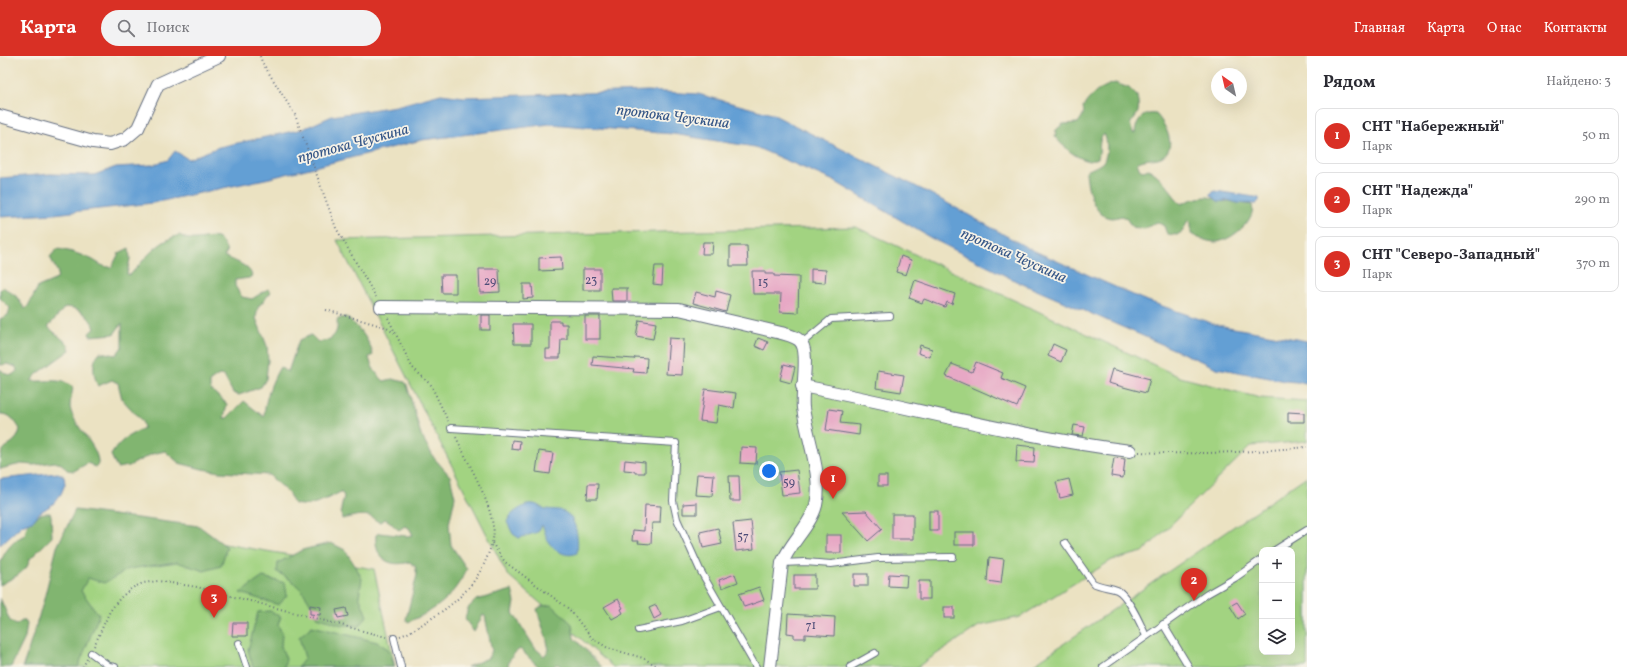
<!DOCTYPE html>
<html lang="ru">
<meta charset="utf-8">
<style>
:root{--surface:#fff;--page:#f2f2f3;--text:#2b2b33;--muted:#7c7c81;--line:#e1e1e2;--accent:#d93025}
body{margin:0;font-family:Vollkorn,serif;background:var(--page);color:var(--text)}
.controls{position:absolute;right:12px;bottom:12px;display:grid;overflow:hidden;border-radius:8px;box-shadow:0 4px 16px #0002}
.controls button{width:36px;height:36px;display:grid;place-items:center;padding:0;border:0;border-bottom:1px solid var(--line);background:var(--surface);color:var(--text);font:20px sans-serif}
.compass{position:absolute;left:1211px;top:12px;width:36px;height:36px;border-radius:50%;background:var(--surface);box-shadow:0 4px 16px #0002;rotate:326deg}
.you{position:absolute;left:769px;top:415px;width:14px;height:14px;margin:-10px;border:3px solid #fff;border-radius:50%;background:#1a73e8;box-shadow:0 0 0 6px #1a73e833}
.badge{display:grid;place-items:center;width:26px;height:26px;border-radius:50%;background:var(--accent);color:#fff;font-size:13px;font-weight:700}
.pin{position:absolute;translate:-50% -33px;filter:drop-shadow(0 1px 2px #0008)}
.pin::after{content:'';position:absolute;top:21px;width:14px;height:12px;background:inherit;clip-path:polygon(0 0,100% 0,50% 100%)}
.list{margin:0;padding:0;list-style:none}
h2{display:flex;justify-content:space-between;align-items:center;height:52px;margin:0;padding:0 16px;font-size:17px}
h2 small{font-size:13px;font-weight:400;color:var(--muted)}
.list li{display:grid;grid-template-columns:26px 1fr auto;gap:12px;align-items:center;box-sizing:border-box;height:56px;margin:0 8px 8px;padding:0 8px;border:1px solid var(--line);border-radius:8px}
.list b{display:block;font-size:15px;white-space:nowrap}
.list p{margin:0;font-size:13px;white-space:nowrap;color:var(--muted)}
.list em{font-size:13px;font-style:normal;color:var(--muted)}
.icon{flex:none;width:22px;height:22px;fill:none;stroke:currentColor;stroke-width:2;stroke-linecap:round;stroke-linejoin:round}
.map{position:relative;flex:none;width:1307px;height:611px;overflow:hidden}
header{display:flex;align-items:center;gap:24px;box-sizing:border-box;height:56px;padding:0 20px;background:var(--accent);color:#fff}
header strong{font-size:19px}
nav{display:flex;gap:22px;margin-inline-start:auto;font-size:14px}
.search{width:280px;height:36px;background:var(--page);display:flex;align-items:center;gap:10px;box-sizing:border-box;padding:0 14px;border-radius:22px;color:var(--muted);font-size:15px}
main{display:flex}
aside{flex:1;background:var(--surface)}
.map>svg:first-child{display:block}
.green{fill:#a2d381;stroke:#5e8170;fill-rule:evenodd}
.forest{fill:#81b56f;stroke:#4e7266}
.water{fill:#649fd4;stroke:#406799}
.building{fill:#e7a8c5}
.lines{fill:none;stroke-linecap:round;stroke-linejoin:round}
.lane-casing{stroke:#646e81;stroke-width:8}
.street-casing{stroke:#646e81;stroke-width:14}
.path{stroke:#646e81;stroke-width:2;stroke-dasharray:1 3;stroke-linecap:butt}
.lane{stroke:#fff;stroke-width:6}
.street{stroke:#fff;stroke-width:12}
.labels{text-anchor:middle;stroke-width:3.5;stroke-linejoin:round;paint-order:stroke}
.number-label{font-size:12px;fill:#4e4d78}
.water-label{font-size:15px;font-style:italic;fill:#355687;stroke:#f7f3e8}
</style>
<header>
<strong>Карта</strong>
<div class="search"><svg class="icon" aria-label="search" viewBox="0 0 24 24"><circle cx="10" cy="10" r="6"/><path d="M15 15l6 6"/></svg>Поиск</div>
<nav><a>Главная</a><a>Карта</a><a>О нас</a><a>Контакты</a></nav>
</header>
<main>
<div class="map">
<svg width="1307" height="611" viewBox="0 0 1307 611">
<rect width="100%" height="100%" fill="#f7f3e8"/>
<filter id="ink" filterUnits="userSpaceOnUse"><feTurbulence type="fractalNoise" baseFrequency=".025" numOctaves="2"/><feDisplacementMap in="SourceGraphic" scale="8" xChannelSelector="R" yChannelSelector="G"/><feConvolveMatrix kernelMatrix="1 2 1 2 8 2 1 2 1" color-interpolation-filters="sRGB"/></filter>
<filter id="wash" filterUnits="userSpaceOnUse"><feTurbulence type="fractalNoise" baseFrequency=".012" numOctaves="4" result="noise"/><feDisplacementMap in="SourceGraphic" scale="16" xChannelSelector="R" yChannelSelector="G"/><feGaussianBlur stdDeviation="0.9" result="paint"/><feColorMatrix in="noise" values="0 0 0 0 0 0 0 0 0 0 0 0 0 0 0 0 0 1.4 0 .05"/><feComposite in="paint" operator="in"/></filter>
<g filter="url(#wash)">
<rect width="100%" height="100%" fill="#ebe2c2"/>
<g class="green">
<path d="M856 171 1180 321 1260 342 1307 345V385L1251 390 1143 496 1112 504 1020 561 979 570 917 611H613L507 518 337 184Z"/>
<path d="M1307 420V611H1030ZM1262 494H1292V596H1262Z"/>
<path d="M87 465 374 513 395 611H22Z"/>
</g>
<g class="forest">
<path d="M1115 27 1129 32 1137 40C1138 46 1140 55 1136 60 1130 68 1129 66 1133 77H1135C1136 64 1143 56 1156 58 1165 68 1179 92 1161 101 1153 104 1144 102 1137 107L1140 114 1144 115 1148 113C1158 118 1165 127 1172 136 1175 141 1176 145 1182 148 1188 144 1199 141 1207 141 1214 141 1221 148 1228 145L1252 149C1257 164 1229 187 1214 186 1206 185 1197 182 1191 178V167L1188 164 1183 175 1177 179 1167 178 1164 170 1157 166 1144 173 1132 171 1126 162 1121 160C1095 171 1087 133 1086 115 1091 113 1100 109 1103 106 1108 99 1108 85 1104 78 1097 85 1101 93 1098 102L1090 105C1075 102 1065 92 1055 81L1056 74 1063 68 1078 67C1082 61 1085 58 1083 51 1091 39 1100 31 1115 27Z"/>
<path d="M179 179C182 180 186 183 189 183 205 185 220 172 227 196L224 200C233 205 250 209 252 220L249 222 235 224V230L242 241 252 243 268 233 271 236 258 251 256 262 267 290 268 304 266 323 261 331 239 339 233 337 224 320 219 319 210 325V333L227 348 224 362H227L244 345 264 361C265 344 271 326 280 311L288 316 299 284 311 279 318 286C332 285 339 278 337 264L341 262 346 261C359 271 369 283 373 299L369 301C371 311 376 318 384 325L392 323 405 326 407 329 421 379 434 402 450 420 455 441 449 468 451 489 467 513C452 542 438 553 408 566L406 563 417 519 415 510 410 506C388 512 374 502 376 479L379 477 407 480 413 479 409 472 405 470 399 474C393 471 391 465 385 463L380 466C375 465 373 461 369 460 360 458 351 461 342 463L341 453 344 440 341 436C326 443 311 452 294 448L289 438 269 419 220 416 202 413 179 407 165 395 152 398 129 410 117 412 111 399C121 383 128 380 144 372L142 365 122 343 118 327 112 324 98 330C93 319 91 305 100 296L116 299 122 291V267L114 278 90 280 89 277 95 272C88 259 81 252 65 251L48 271 68 288 70 294 37 318 31 325C43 326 65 321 73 332 72 338 70 345 70 351 73 371 100 390 98 409L95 411 88 407 74 415 67 414 62 408 54 406 34 409 21 408 0 413C0 407 0 401 2 396 9 385 17 388 20 373 15 365 10 357 0 358V313L6 318 12 319 17 315 16 311 8 308 0 309V263L8 259 10 252 0 242V234L3 231 16 240 25 253 28 250 38 231 57 223 58 217 50 201 57 193C69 194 81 199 91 203 99 207 103 212 112 211L119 197 129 192 130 203 127 218 130 219C147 201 155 187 179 179Z"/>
<path d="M75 454 199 470 227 491 221 510 204 515 177 506 129 513 104 527 88 522 81 535 99 559 78 611H23L43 547 57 491Z"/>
<path d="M45 457H50L51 459 52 481 30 503 27 511 18 519 0 529C0 522 0 516 0 510 2 497 14 483 25 479L27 469 40 458Z"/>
<path d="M331 487 345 494 356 511 362 523 359 540 367 560 360 570 342 569 317 561C307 539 299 527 277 516L278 507 302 494Z"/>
<path d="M263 521 285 527 287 539 279 549 240 537Z"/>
<path d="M512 534 515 546 513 557 535 592 544 600 549 594C547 579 540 567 537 553L542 550 552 549 572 568 574 582 602 611H563L557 608 552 611H539L520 593C514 597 508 603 508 611H467L488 602 492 595 485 560 483 559 474 576 465 563 468 552 476 544Z"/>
<path d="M0 542 10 565 16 569 22 565H25L27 568 25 582 11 611H0Z"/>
<path d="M270 555 281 561 278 568 282 578 281 590 286 603 284 611H253L248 594 258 556Z"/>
<path d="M312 570 377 586 388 593 395 611H298L305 602 299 581Z"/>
</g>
<g class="water">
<path d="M647 35 698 38 772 58 931 138 1028 192 1142 243 1217 269 1307 285V327L1285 325 1217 312 1018 226 931 182 834 125 755 91 673 78 550 68 422 84 270 122 153 147 54 158 0 161V122L50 118 94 119 116 111 152 109 168 104 175 95 188 103 219 91 303 73 332 60 396 50 441 38 464 41Z"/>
<path d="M1215 135 1255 141 1259 142V145L1256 148 1237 147 1228 144 1219 146 1210 138Z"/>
<path d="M58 417 64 420 65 428 61 438 53 448 39 457 34 464 22 469 0 489V423Z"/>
<path d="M528 448C538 447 538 451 546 453 551 454 557 453 562 455 577 460 579 484 577 497 567 502 555 495 549 487 546 482 545 475 542 469L538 476 519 482 513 478 507 466C511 456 519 453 528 448Z"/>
</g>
<g id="blocks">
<g class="building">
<path d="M703 186H713L712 198H702Z"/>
<path d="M730 190H747L748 210H730Z"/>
<path d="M901 200 911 204 906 219 896 216Z"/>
<path d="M561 201 562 214 539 215V202Z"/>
<path d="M655 210H663L662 229 653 228Z"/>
<path d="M479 213H499L500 236 480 237Z"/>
<rect x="583" y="213" width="17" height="21"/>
<path d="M811 213 826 214 825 227 811 226Z"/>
<path d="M752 215H765V218H774V220L799 221 798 257 780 256 781 238H753Z"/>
<path d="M441 219H456V237H442Z"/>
<path d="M915 224 955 238 952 248 947 246 945 251 924 243 922 247 909 242Z"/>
<path d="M523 228H532L533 242 523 243Z"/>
<path d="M611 232H627V245H612Z"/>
<path d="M716 235 730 239 726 256 693 247 696 236 715 241Z"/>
<rect x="481" y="259" width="9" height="15"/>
<rect x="585" y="260" width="15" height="23"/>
<path d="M639 264 656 267 653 283 636 280Z"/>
<path d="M550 265H561V268H567V283H561L560 302H546V293H550Z"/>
<path d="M513 268H531V288H514Z"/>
<path d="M669 282 684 283 682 319 666 318Z"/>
<path d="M758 282 768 286 764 294 755 290Z"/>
<path d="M1053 288 1066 294 1061 306 1048 300Z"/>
<path d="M920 289 932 293 930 301 918 297Z"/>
<path d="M593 300 634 303 635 301 647 302 646 317 633 316 634 313 592 309Z"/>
<path d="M976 306 1003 317 1001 322 1025 332 1017 351 946 320 952 308 972 316Z"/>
<path d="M784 308 795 311 791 327 780 324Z"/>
<path d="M1112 313 1150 323 1146 337 1108 327Z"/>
<path d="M878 315 904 319 901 336 876 332Z"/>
<path d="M705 333 736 337 734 352 719 349 716 367 700 365Z"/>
<path d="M829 353 842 355 840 367 860 369 859 379 826 374Z"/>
<path d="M1288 356 1304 357V366H1288Z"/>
<path d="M1074 369 1085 371 1083 380 1072 379Z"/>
<path d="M512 384 520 385 519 394 511 393Z"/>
<path d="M1017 389 1035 391 1034 407 1016 406Z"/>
<path d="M741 391 757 392 756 408 740 407Z"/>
<path d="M539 395 553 397 550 418 536 416Z"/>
<path d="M1114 402 1125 403 1123 422 1111 420Z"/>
<path d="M625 404 645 406V417H635V415L624 414Z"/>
<path d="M797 414 800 437 782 439 779 416Z"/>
<path d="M697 418 714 419 712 440 695 439Z"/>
<path d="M729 420H739L740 445H730Z"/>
<rect x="878" y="420" width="9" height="10"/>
<path d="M1069 423 1073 439 1060 442 1056 426Z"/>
<path d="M588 428H598L597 443H587Z"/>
<path d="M697 447V458H683V448Z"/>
<path d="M645 449 661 450 660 467H652L651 488 638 487 639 485H632L633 474 644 475Z"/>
<path d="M866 455 882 473 868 485 842 456Z"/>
<rect x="929" y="455" width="9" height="20"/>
<rect x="892" y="458" width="21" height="25"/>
<path d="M751 465 754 493 736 495 733 467Z"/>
<path d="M718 472 722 488 703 492 700 476Z"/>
<rect x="954" y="476" width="20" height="13"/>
<rect x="826" y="479" width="15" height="18"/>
<path d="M989 501 1004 503 1001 527 987 525Z"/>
<path d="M735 518 738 526 722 532 719 524Z"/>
<rect x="854" y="518" width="14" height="12"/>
<path d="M889 518 907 519 906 531 888 530Z"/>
<rect x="794" y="519" width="21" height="14"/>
<rect x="919" y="525" width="11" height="18"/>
<path d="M759 531 764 544 744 551 739 538Z"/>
<path d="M618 543 623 552 621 553 623 557 612 563 604 551Z"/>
<path d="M1237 546 1245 558 1238 563 1230 550Z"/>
<path d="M310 549 321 551 320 559 310 558Z"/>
<path d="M656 549 661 559 654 563 649 552Z"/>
<rect x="944" y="551" width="10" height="11"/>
<path d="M346 552 348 560 338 562 336 554Z"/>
<path d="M788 558 835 561 834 580 805 578V582H794V578L787 577Z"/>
<path d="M233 567H247V580H232Z"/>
</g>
</g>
</g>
<g filter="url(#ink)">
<use href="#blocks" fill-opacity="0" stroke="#646e81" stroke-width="1"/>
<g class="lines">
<defs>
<g id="lane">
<path d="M802 287 831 263 890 260"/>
<path d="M451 372 676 387 673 445 677 463 700 514 756 611"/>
<path d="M1065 487 1093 527C1101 531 1109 531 1117 534 1128 539 1141 569 1146 580"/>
<path d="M1275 494 1307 474"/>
<path d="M782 507 805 506 831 508 878 502 953 501"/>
<path d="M1163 568 1189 611"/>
<path d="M638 574 682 565 721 551"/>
<path d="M394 582 401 611"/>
<path d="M239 587 247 611"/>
<path d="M91 597 109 610 115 611"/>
<path d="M850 611 875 597"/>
<path d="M1103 611 1207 538 1235 522 1262 503"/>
</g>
<g id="street">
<path d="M0 60 93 86 110 88 125 83 138 72 158 28 219 0"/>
<path d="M381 251 679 253 781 277C788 279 799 281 802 288 809 300 801 336 803 352 807 382 823 420 816 449 811 469 790 487 782 507L770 611"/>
<path d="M802 330C911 351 1020 381 1130 395"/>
</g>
</defs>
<use href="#lane" class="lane-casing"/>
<use href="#street" class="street-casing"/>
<g class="path">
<path d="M260 0 262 6 295 59 336 172 376 241"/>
<path d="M326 254 385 271 396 278"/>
<path d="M388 262 412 311 431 329 448 365"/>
<path d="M1139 396C1196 399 1251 396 1307 391"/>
<path d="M492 487 505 506 569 553 592 582 608 592 643 602 659 611"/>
<path d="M400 580C409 577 417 572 424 567 454 549 477 530 489 496 492 488 495 479 493 470 489 442 467 405 455 379"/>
<path d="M94 590 110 555 120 542 132 532 143 527 158 525 197 531 386 581"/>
<path d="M83 611 87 603"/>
</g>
<use href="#lane" class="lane"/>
<use href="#street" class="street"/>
</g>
</g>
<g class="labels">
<g class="number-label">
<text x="591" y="228">23</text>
<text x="490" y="229">29</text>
<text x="763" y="230">15</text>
<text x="789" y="430">59</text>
<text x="743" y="484">57</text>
<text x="811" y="573">71</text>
</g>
<g class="water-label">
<text transform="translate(673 60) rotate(7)" y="5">протока Чеускина</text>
<text transform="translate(353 87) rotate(-15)" y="5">протока Чеускина</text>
<text transform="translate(1014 199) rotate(24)" y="5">протока Чеускина</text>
</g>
</g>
</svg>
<div class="controls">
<button>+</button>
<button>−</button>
<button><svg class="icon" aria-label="layers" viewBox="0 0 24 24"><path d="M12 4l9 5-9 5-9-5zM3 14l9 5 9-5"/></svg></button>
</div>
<svg class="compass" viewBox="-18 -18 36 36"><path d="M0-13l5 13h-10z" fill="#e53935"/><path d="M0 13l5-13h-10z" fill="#7c7c81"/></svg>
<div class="you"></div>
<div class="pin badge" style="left:833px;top:443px">1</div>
<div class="pin badge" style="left:1194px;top:545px">2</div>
<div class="pin badge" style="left:214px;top:562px">3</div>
</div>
<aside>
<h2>Рядом<small>Найдено: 3</small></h2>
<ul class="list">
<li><span class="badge">1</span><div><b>СНТ &quot;Набережный&quot;</b><p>Парк</p></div><em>50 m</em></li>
<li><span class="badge">2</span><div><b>СНТ &quot;Надежда&quot;</b><p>Парк</p></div><em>290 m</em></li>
<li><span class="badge">3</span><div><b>СНТ &quot;Северо-Западный&quot;</b><p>Парк</p></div><em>370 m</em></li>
</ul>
</aside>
</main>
